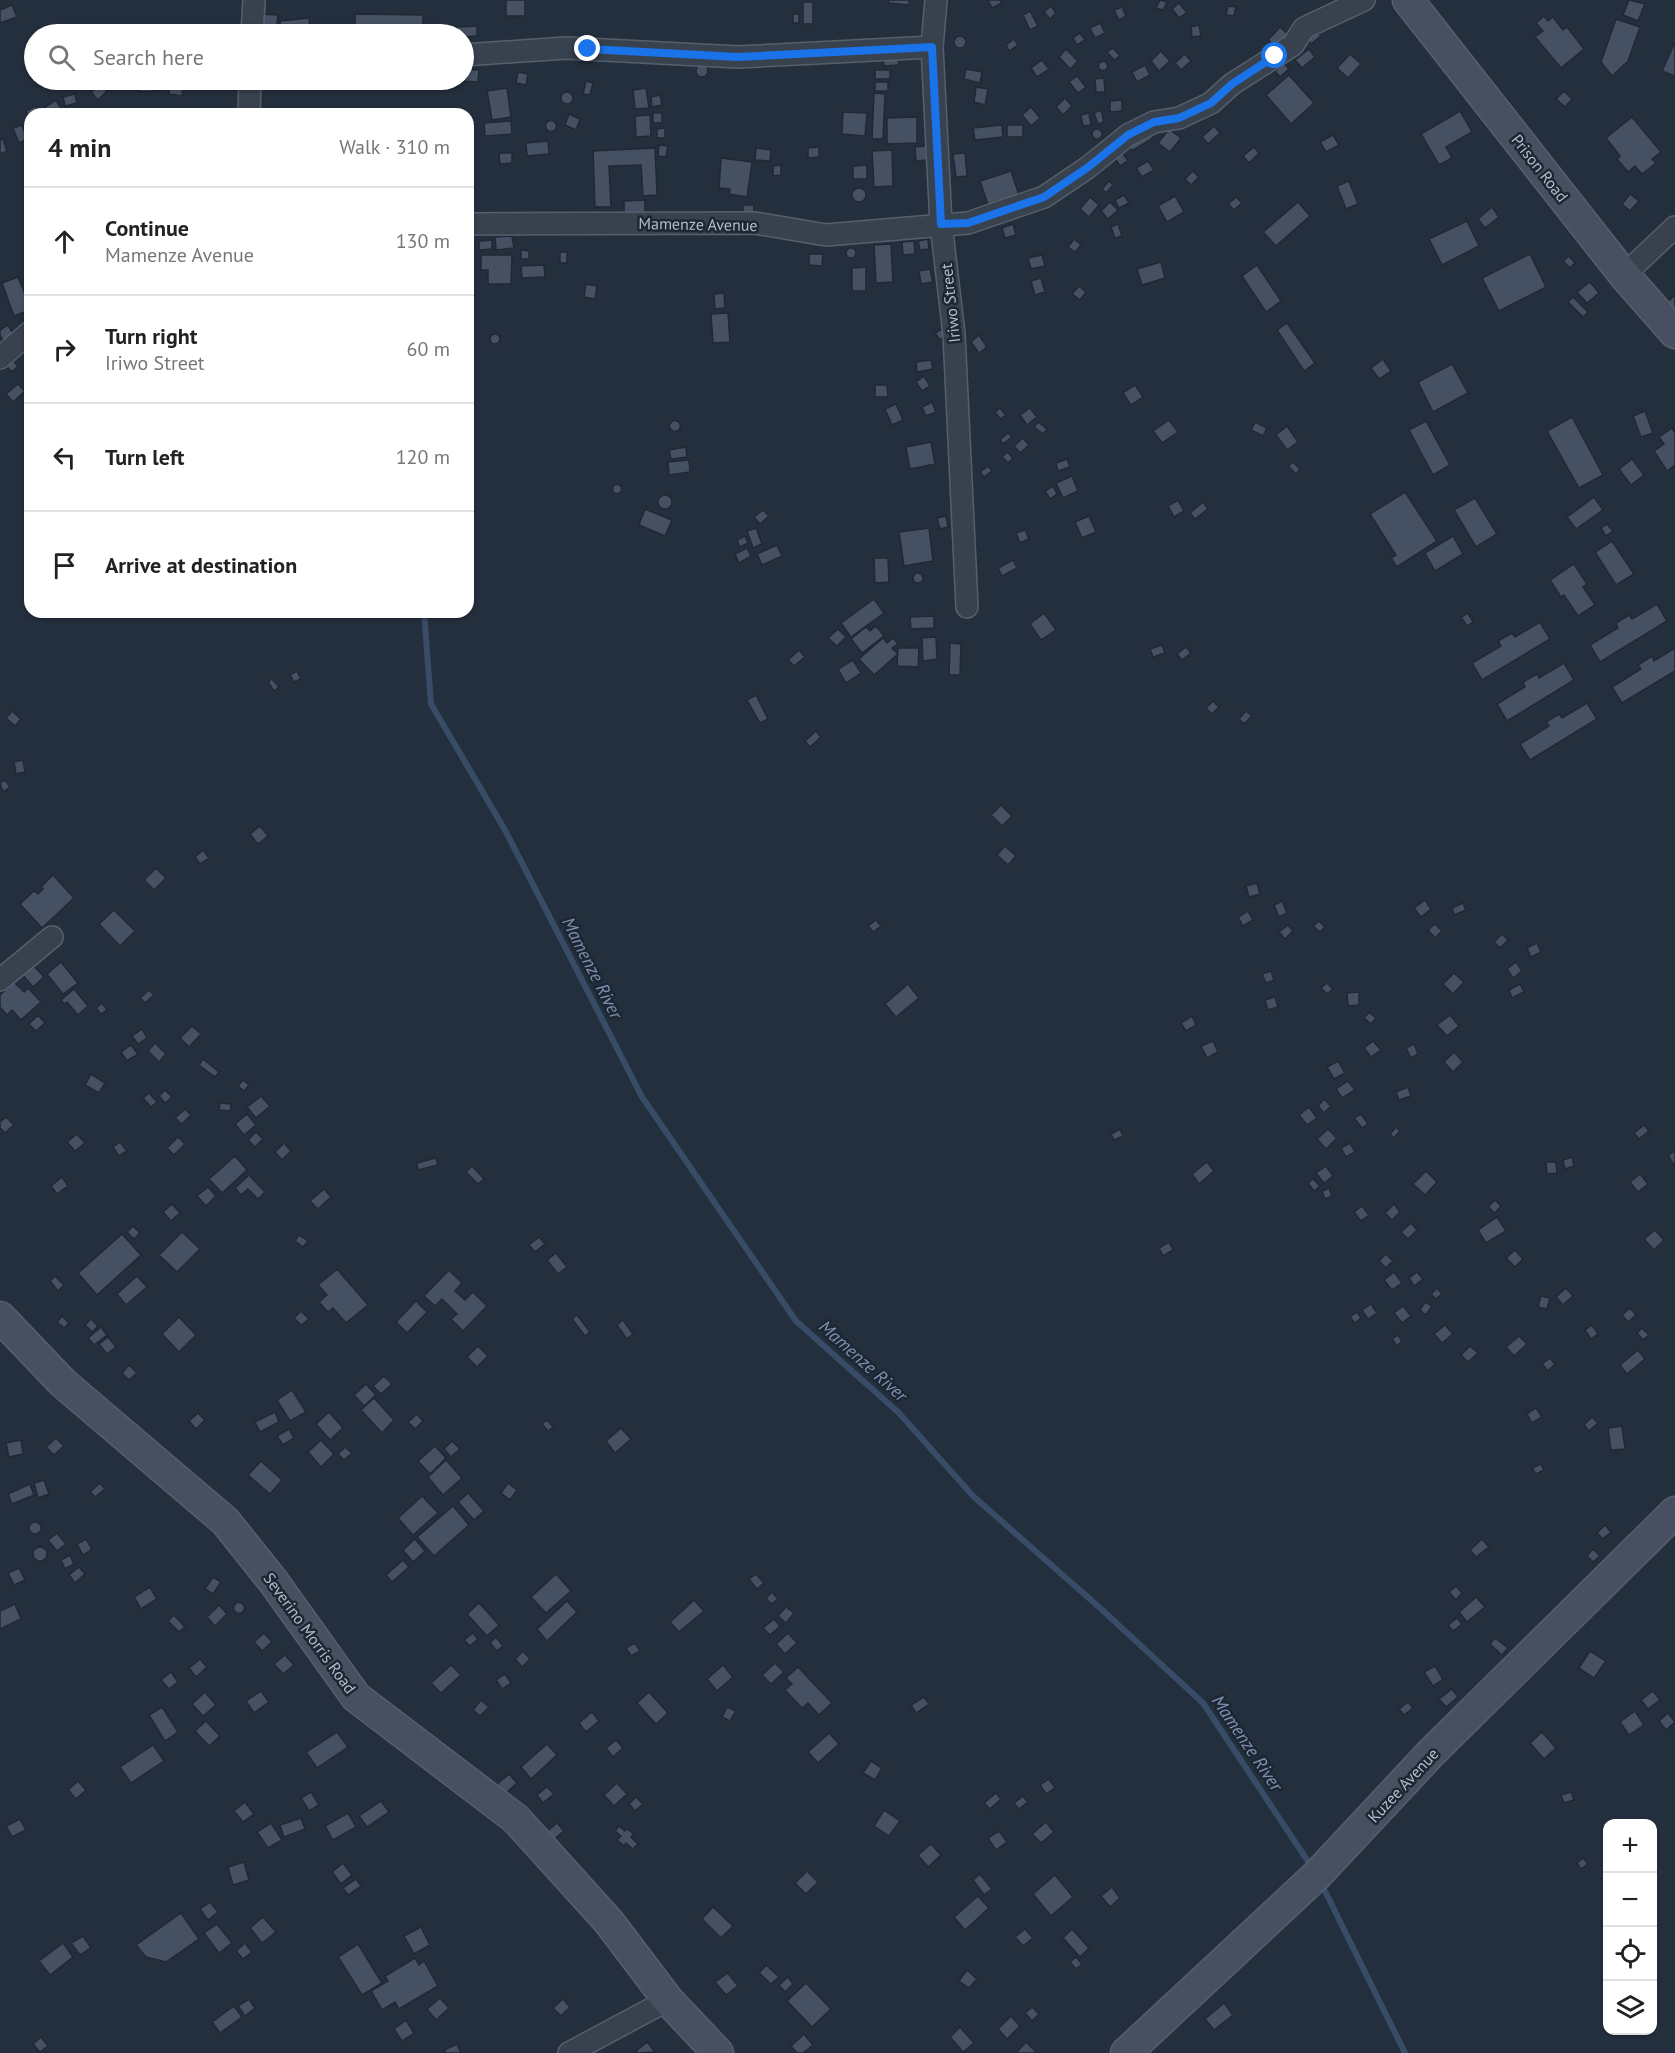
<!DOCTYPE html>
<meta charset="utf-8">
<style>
:root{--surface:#fff;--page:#f2f2f2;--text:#222;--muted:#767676;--line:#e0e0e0}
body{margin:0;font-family:"PT Sans",sans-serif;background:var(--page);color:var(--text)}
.controls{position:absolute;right:18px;bottom:18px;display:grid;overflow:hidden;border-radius:12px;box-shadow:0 2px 4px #0004}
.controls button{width:54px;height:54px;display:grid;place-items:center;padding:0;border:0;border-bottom:2px solid var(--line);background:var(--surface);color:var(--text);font:30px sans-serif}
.stop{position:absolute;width:18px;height:18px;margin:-14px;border:4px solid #1a73e8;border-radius:50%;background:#fff}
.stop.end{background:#1a73e8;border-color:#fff;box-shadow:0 2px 6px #0008}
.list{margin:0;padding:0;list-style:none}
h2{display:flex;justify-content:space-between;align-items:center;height:78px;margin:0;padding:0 24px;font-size:26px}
h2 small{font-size:20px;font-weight:400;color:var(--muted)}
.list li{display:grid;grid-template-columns:39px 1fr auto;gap:18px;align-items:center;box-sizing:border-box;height:108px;padding:0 24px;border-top:2px solid var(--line)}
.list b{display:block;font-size:22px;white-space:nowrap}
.list p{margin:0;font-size:20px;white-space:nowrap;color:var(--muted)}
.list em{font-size:20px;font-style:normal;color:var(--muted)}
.icon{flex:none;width:33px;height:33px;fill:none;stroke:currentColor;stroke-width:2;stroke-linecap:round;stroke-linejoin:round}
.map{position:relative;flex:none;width:1675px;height:2053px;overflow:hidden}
.search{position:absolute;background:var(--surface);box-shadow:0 2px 4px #0004;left:24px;top:24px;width:450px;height:66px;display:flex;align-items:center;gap:15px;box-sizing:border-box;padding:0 21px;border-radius:33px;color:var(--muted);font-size:22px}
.panel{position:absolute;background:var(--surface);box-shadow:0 2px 4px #0004;left:24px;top:108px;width:450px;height:510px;border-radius:18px}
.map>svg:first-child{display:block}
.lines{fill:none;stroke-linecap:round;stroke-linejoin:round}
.stream{stroke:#394c67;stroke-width:6}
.building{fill:#455162;stroke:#1f2835;stroke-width:1.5}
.street-casing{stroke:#565f6c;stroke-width:24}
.secondary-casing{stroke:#565f6c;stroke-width:33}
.street{stroke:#38414e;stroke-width:21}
.secondary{stroke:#465061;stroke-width:30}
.route{stroke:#1a73e8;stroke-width:8}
.labels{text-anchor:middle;stroke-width:5;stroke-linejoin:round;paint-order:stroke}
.street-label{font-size:16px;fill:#b4bcc9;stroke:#1d2633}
.water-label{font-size:18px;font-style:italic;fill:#7c92b1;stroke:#1d2633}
</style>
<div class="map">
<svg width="1675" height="2053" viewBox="0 0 1675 2053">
<rect width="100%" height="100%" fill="#242f3e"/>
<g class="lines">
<g class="stream">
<path d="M424 612 431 704 505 830 642 1097 796 1321 899 1413 973 1496 1099 1607 1203 1703 1313 1869"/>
<path d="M1321 1883 1405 2053"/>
</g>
</g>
<g class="building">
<rect x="506" y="0" width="19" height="16"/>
<path d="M889 0H909V5L888 3Z"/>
<path d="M988 0H1000L1002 3 992 8Z"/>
<path d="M1160 0 1167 2 1163 10 1156 8Z"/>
<path d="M1629 0 1645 4 1638 21 1623 15Z"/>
<rect x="803" y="2" width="10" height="22"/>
<path d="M1179 3 1187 13 1179 18 1172 9Z"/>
<path d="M12 5 17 17 0 23V10Z"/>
<path d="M1051 6 1056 13 1050 19 1044 12Z"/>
<path d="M1228 6 1236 7 1234 16 1226 15Z"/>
<path d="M1122 7 1126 16 1119 20 1114 10Z"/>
<path d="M1030 11 1038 26 1030 30 1023 15Z"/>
<path d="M259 14 278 15 276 34H257Z"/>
<path d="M355 14 423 15V34H355Z"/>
<rect x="793" y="14" width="6" height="9"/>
<path d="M1544 16 1548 21 1553 17 1563 30 1567 27 1584 49 1561 68 1535 37 1543 31 1536 23Z"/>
<path d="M309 18 310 34H281L280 21Z"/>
<path d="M1616 19 1640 27 1628 61 1612 76 1601 62Z"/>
<path d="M1100 23 1105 33 1095 38 1090 28Z"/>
<path d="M1199 25 1201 36 1192 37 1191 27Z"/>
<path d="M477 26V36L464 37V34H457V27Z"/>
<path d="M1280 27 1291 37 1279 50 1268 40Z"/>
<path d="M1315 29 1321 36 1311 44 1306 37Z"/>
<path d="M1080 33 1085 40 1077 45 1073 38Z"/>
<circle cx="960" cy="42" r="6"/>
<path d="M1014 39 1018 45 1009 51 1006 45Z"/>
<path d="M1675 42V76L1662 71Z"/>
<path d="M1113 48 1120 56 1114 60 1107 52Z"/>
<path d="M1066 49 1078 61 1070 69 1059 57Z"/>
<path d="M1309 49 1315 57 1302 68 1295 60Z"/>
<path d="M1161 51 1170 61 1159 71 1151 61Z"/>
<path d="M1185 54 1191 61 1181 70 1175 63Z"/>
<path d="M1350 54 1361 64 1348 78 1337 68Z"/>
<path d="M898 55 899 65 884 66 883 56Z"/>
<path d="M1042 60 1049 69 1037 77 1031 68Z"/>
<circle cx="1103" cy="66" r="4.5"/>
<path d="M1284 63 1289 69 1280 77 1275 71Z"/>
<path d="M1145 65 1150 75 1137 82 1132 72Z"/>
<circle cx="702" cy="71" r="6"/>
<path d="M464 69 479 70 478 82 462 81 464 80Z"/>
<path d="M966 69 982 72 980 83 964 79Z"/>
<rect x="875" y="70" width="15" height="9"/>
<path d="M518 72 528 74 526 85 516 83Z"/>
<path d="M1289 75 1314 103 1291 124 1266 95Z"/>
<path d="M1077 76 1086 87 1078 93 1069 82Z"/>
<path d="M1104 78 1105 92H1096L1095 79Z"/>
<path d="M63 80H66L70 86 63 90 58 83Z"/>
<path d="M170 80H184L182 96 169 94Z"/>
<path d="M140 81H152L153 91 141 92Z"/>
<path d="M586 81 593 83 590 95 583 94Z"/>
<rect x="875" y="82" width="13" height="9"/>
<path d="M101 84 107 91 98 100 91 92Z"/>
<path d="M976 87 988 89 985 105 974 102Z"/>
<path d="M507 88 511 117 492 120 487 91Z"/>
<path d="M646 88 649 108 635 109 633 90Z"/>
<path d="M1564 91 1572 99 1565 107 1556 99Z"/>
<circle cx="567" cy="98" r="6"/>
<path d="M874 93 885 94 883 139H872Z"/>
<path d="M75 94 77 103 65 106 63 97Z"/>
<path d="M660 95 662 105 652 107 651 97Z"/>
<path d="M1065 98 1072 106 1063 115 1056 107Z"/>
<path d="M56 100 61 109 49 114 45 107Z"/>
<path d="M1122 100V111L1110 112V101Z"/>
<path d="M35 106 40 114H30V118L26 111Z"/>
<path d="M1031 107 1040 118 1031 126 1022 115Z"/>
<path d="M1101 110 1104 122 1098 124 1094 113Z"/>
<path d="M1460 111 1472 132 1446 147 1452 158 1439 165 1421 134Z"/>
<path d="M843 112 867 113 865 136 842 134Z"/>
<rect x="653" y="113" width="9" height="10"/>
<path d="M1089 113 1091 125 1083 126 1081 115Z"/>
<path d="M569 114 580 119 576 130 565 125Z"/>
<path d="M650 115 651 136 636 137 635 116Z"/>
<path d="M917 117V143L887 144V118Z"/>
<path d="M1632 117 1661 152 1652 159 1656 163 1642 174 1635 166 1628 172 1617 159 1620 156 1606 138Z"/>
<circle cx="551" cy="126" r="5.5"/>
<path d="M511 121 512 134 485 136 484 123Z"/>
<path d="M22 125 27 139 19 143 13 128Z"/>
<path d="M1002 125 1003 137 975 140 973 128Z"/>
<rect x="1007" y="125" width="16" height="12"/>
<path d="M1214 126 1220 133 1208 144 1202 137Z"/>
<path d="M665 128V138H657V129Z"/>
<circle cx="1097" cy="134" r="5"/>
<path d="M1169 129 1181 138 1170 152 1158 143Z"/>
<path d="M1148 130 1153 138 1132 151 1127 142Z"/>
<path d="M1333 135 1339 145 1326 152 1320 142Z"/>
<path d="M3 139 7 151 0 154V140Z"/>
<path d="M548 141 549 154 527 156 526 143Z"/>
<path d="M659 145 668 146 666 157 658 156Z"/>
<path d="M926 146 927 160 916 161 915 147Z"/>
<path d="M819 147V157L808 158V148Z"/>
<path d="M1254 147 1259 153 1249 163 1243 156Z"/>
<path d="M655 148 657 195 643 196 641 165 609 166 611 207H595L593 151Z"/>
<path d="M756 148 771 150 770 161 755 160Z"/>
<path d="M1120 149 1128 161 1120 166 1112 154Z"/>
<path d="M892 150 893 186 874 187 872 151Z"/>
<path d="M499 153H512V163L500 164Z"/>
<path d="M965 153 967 176 956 177 953 154Z"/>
<path d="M721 158 752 162 747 197 729 194 730 189 719 188Z"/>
<path d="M1148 161 1154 170 1142 177 1136 168Z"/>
<path d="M781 165V175L773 176V166Z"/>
<path d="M867 165V179H853V166Z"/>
<path d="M1011 171 1020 198 989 208 980 181Z"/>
<path d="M1193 171 1199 177 1191 185 1185 179Z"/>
<path d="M1109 181 1113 185 1106 193 1102 189Z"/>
<path d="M1349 181 1358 204 1346 209 1337 186Z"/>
<circle cx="859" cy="195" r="7"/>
<path d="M1630 194 1639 201 1630 211 1622 204Z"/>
<path d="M1124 195 1129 203 1119 208 1115 200Z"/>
<path d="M1175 196 1184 212 1167 222 1158 206Z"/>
<path d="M1090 197 1099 205 1089 217 1080 209Z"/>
<path d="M1236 197 1242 203 1234 210 1228 204Z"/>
<path d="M645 200V215H624V201Z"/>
<path d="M1110 202 1118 210 1108 219 1101 211Z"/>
<path d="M1298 202 1310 216 1276 246 1263 232Z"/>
<rect x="743" y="205" width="11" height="12"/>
<path d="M1492 207 1499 217 1485 228 1478 219Z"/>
<path d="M1467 221 1479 246 1442 265 1429 239Z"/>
<path d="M1013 224 1016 235 1005 238 1002 228Z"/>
<path d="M1118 224 1122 236 1115 238 1111 227Z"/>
<path d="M512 236 514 248 496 250 495 237Z"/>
<path d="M928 239 929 249 920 250 918 241Z"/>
<path d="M1074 239 1081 245 1075 252 1068 247Z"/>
<path d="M492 240V249L479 250V241Z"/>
<path d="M914 241 915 254 903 255 902 242Z"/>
<path d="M891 244 893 282 876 283 874 245Z"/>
<circle cx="851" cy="253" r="5"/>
<path d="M521 250 529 251V259H521Z"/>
<rect x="560" y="252" width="7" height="11"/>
<path d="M809 254H823L822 266 809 265Z"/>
<path d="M1530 254 1546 287 1499 311 1482 278Z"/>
<path d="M481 255H512L511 284H488V270H481Z"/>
<path d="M1042 255 1045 266 1031 269 1028 258Z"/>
<path d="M1569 256 1575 263 1570 268 1563 261Z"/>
<path d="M1161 262 1165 278 1142 285 1137 269Z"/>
<path d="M544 265 545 277 522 278 521 266Z"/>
<path d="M1257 265 1281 301 1266 312 1242 276Z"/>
<path d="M866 267V291H852V268Z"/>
<path d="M930 269 933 282 921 284 919 271Z"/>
<path d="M18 277 25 294 30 292V310L14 316 2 283Z"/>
<path d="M1041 278 1045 292 1035 295 1031 281Z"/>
<path d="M1590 282 1599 293 1587 303 1577 292Z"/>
<path d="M586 284 597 286 595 299 584 297Z"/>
<path d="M1079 286 1086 292 1080 300 1072 294Z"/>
<path d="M724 293 725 308 715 309 714 294Z"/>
<path d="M1675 295V309L1673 311 1666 303Z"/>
<path d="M1573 297 1588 312 1583 317 1568 302Z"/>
<path d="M728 313 730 342 713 343 711 314Z"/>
<path d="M1287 323 1315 363 1304 371 1277 330Z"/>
<path d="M8 325 15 337 5 344 0 335V330Z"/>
<path d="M945 327 950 334 940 340 935 333Z"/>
<circle cx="495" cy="339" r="5"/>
<path d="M979 335 987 347 979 353 971 342Z"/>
<path d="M1383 359 1391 371 1379 379 1371 368Z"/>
<path d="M12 360 18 366 12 372 6 366Z"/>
<path d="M931 360 933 369 917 372 916 362Z"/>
<path d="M1452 364 1468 393 1433 412 1418 382Z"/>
<path d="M924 376 930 386 922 391 916 382Z"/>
<path d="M18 384 25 391 13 402 6 394Z"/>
<path d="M875 385H887L888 397H875Z"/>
<path d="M1135 385 1143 397 1131 405 1123 393Z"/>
<path d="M932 402 936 412 926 416 922 407Z"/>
<path d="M896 404 903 420 892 425 885 409Z"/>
<path d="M1000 408 1006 415 1000 419 995 412Z"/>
<path d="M1030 408 1037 417 1027 425 1020 415Z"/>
<path d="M1645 411 1653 433 1641 437 1633 416Z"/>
<path d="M1572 417 1603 475 1579 488 1547 431Z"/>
<path d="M1169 420 1178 432 1162 443 1153 431Z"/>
<circle cx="675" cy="426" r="5.5"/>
<path d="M1426 421 1450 465 1433 475 1409 430Z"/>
<path d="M1038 422 1047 429 1043 434 1034 427Z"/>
<path d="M1255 422 1267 428 1263 436 1251 430Z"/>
<path d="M1287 426 1298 442 1287 450 1276 435Z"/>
<path d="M1672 428 1675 433V465L1667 471 1654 451 1664 444 1659 437Z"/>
<path d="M1008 433 1012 437 1003 444 1000 440Z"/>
<path d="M1023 438 1029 445 1020 453 1014 446Z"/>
<path d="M931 442 935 464 910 469 906 447Z"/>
<path d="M686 447 687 457 671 459 669 450Z"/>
<path d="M1007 452 1013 458 1008 463 1002 457Z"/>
<path d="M1067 459 1070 467 1058 471 1056 463Z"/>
<path d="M1632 459 1644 475 1631 485 1619 469Z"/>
<path d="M689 460 690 472 669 475 668 462Z"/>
<path d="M1293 462 1300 469 1296 474 1288 466Z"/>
<path d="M988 466 992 471 984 477 980 472Z"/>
<path d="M1072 476 1078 491 1063 498 1056 483Z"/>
<circle cx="617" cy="489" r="4.5"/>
<path d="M1053 486 1057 494 1050 499 1045 491Z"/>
<path d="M1405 492 1437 541 1397 567 1391 558 1396 555 1370 514Z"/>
<circle cx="665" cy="502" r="7"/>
<path d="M1594 497 1603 510 1576 529 1567 517Z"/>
<path d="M1475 498 1497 534 1476 547 1454 510Z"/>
<path d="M1178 500 1184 511 1174 517 1168 506Z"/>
<path d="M1203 502 1208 509 1195 519 1190 513Z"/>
<path d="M645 509 672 520 665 536 639 525Z"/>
<path d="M763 510 769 516 760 524 754 517Z"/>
<path d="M946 516 948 527 940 529 937 518Z"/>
<path d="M1089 516 1096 532 1082 538 1075 522Z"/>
<path d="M1607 524 1613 531 1606 536 1601 528Z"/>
<path d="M756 528 762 544 753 548 747 531Z"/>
<path d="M929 528 933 561 904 566 899 532Z"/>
<path d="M1025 530 1029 539 1020 543 1016 533Z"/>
<path d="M745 536 748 543 740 547 737 540Z"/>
<path d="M1453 536 1463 554 1435 571 1425 553Z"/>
<path d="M1612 541 1634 574 1616 585 1595 552Z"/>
<path d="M777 545 782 556 762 565 757 554Z"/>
<path d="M747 548 751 556 739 563 735 554Z"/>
<path d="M874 558H888L889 582 875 583Z"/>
<path d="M1013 560 1017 568 1002 576 998 568Z"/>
<path d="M1574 564 1587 584 1583 587 1595 605 1578 616 1564 595 1561 597 1550 580Z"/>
<circle cx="918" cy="578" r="5"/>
<path d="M874 599 884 613 851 637 841 623Z"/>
<path d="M1657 604 1667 621 1600 662 1590 645 1618 628 1616 623 1629 615 1632 619Z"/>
<path d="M1044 613 1056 630 1041 640 1030 624Z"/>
<path d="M1468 613 1473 622 1467 626 1461 617Z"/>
<path d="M934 616V628L911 629 910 617Z"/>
<path d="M1540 622 1550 639 1482 680 1472 663 1501 646 1498 641 1512 633 1515 637Z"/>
<path d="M876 626 884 636 862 653 851 639 866 627 870 631Z"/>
<path d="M838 629 846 637 837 646 828 638Z"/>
<path d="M936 637 937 659 923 661 922 638Z"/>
<path d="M883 638 887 643 893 638 898 644 892 648 898 654 874 675 859 659Z"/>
<path d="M950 643 961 644 960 675H949Z"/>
<path d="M1162 645 1165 653 1153 657 1150 649Z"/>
<path d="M1186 647 1191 653 1182 660 1177 654Z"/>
<path d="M898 648H919L918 667 897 666Z"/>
<path d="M1675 648V671L1622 703 1612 687 1641 669 1638 665 1652 656 1654 661Z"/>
<path d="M799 650 805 657 794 666 788 660Z"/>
<path d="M853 660 861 673 846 683 838 669Z"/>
<path d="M1564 663 1574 680 1507 721 1497 704 1525 687 1523 682 1537 674 1539 678Z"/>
<path d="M297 671 301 679 294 682 290 675Z"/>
<path d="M272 679 279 687 274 691 268 682Z"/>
<path d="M756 695 768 719 760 723 747 700Z"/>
<path d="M1213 701 1219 707 1212 714 1206 708Z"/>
<path d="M1587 703 1597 719 1530 760 1520 744 1549 726 1546 722 1559 714 1562 718Z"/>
<path d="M12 711 21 719 15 726 6 718Z"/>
<path d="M1246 711 1252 716 1244 724 1239 719Z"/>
<path d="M816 731 821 737 810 747 805 741Z"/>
<path d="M23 760 25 772 16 774 14 762Z"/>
<path d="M5 780 10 787 3 792 0 783Z"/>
<path d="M1001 805 1012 816 1002 826 991 815Z"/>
<path d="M260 826 268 836 258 844 250 834Z"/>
<path d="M1005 846 1016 856 1008 865 997 855Z"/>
<path d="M203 850 209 858 200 864 195 857Z"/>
<path d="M156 868 166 878 154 890 144 880Z"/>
<path d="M53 875 74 898 42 928 20 904 34 891 38 894 43 889 41 887Z"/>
<path d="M1257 883 1260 894 1249 897 1246 886Z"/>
<path d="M1425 900 1431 909 1421 917 1414 908Z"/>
<path d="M1282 901 1287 913 1279 917 1274 905Z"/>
<path d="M1463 903 1466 910 1454 915 1452 908Z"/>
<path d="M114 910 135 931 120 946 99 924Z"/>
<path d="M1248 911 1253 920 1243 926 1238 917Z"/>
<path d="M876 920 881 926 873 932 868 926Z"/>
<path d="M1319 921 1325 927 1320 932 1313 926Z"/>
<path d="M1435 924 1442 931 1435 938 1428 930Z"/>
<path d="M1288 925 1293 931 1285 939 1279 932Z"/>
<path d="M1502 934 1508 940 1500 948 1494 942Z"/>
<path d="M1537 943 1541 952 1531 957 1527 948Z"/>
<path d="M61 962 78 983 63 994 47 974Z"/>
<path d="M1516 962 1522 971 1513 978 1507 969Z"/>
<path d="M33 965 44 977 33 987 22 974Z"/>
<path d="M1271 971 1274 980 1266 983 1262 974Z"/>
<path d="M1454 973 1464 982 1453 994 1443 984Z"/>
<path d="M14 982 24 992 28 988 41 1002 21 1020 12 1010 7 1015 0 1007V995Z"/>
<path d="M1327 983 1333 989 1327 994 1321 988Z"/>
<path d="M908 984 919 998 896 1017 885 1004Z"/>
<path d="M1520 984 1524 992 1512 998 1509 990Z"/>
<path d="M74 989 88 1006 78 1015 67 1002 64 1004 61 1000Z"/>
<path d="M149 990 154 995 145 1003 140 998Z"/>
<path d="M1359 992V1005L1348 1006 1347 993Z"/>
<path d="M1275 997 1278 1007 1268 1010 1265 1000Z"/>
<path d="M102 1003 107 1010 101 1014 96 1008Z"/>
<path d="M1369 1012 1376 1018 1371 1024 1364 1018Z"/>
<path d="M38 1015 45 1023 36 1031 29 1024Z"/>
<path d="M1450 1015 1459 1026 1447 1036 1437 1025Z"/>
<path d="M1192 1016 1196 1025 1186 1031 1181 1023Z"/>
<path d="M192 1026 201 1034 189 1047 180 1038Z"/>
<path d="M142 1029 147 1038 138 1044 132 1036Z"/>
<path d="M1213 1041 1218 1052 1207 1058 1201 1046Z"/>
<path d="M1373 1041 1381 1050 1371 1057 1364 1048Z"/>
<path d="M155 1043 166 1054 159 1062 148 1051Z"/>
<path d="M1414 1044 1418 1054 1411 1058 1406 1048Z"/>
<path d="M131 1045 138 1054 127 1061 121 1052Z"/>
<path d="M1454 1052 1463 1062 1453 1072 1444 1062Z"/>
<path d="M203 1059 219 1072 215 1077 199 1065Z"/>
<path d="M1338 1061 1345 1073 1334 1079 1327 1067Z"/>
<path d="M91 1074 105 1083 99 1093 85 1085Z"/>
<path d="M243 1080 249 1085 244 1091 238 1086Z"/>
<path d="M1348 1081 1355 1090 1342 1098 1336 1089Z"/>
<path d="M1408 1087 1411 1096 1399 1100 1396 1092Z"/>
<path d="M165 1090 172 1097 165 1103 159 1096Z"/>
<path d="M149 1093 157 1102 151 1107 143 1098Z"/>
<path d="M261 1096 270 1106 256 1118 247 1107Z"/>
<path d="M1324 1099 1331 1106 1324 1113 1318 1106Z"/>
<path d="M220 1103 231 1104 230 1111 219 1110Z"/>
<path d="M1309 1107 1317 1118 1307 1125 1299 1115Z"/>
<path d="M185 1109 191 1115 182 1124 175 1118Z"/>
<path d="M247 1114 256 1125 244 1135 235 1124Z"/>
<path d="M1361 1114 1368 1124 1362 1128 1354 1118Z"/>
<path d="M6 1117 14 1125 5 1133 0 1128V1122Z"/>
<path d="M1644 1125 1649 1131 1639 1139 1634 1133Z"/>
<path d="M1396 1127 1400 1131 1394 1138 1390 1134Z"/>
<path d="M1120 1129 1123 1136 1114 1140 1111 1134Z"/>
<path d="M1328 1129 1337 1138 1326 1149 1317 1139Z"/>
<path d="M256 1132 263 1139 255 1147 248 1140Z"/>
<path d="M77 1134 85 1143 75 1151 67 1142Z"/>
<path d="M178 1137 185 1144 174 1155 167 1148Z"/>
<path d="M120 1142 127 1151 119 1156 113 1147Z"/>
<path d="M284 1143 291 1151 282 1160 275 1152Z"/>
<path d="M1350 1143 1355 1152 1346 1157 1341 1148Z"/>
<path d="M1675 1151V1167L1668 1155Z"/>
<path d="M235 1156 247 1170 222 1193 209 1179Z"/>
<path d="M1572 1157 1574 1166 1565 1169 1563 1160Z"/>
<path d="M436 1158 438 1165 418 1170 417 1163Z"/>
<path d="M1207 1162 1214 1171 1199 1184 1192 1174Z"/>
<path d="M1546 1162H1556L1557 1173 1547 1174Z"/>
<path d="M472 1166 484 1179 478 1184 466 1172Z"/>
<path d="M1326 1166 1333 1176 1324 1183 1316 1173Z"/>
<path d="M1426 1171 1437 1182 1425 1195 1413 1184Z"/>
<path d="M1640 1174 1648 1184 1638 1192 1630 1182Z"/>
<path d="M249 1175 265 1192 258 1199 248 1189 241 1195 235 1188Z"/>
<path d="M62 1177 68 1186 57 1194 51 1186Z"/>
<path d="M1313 1179 1320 1186 1314 1191 1308 1183Z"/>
<path d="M208 1187 216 1196 206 1206 197 1196Z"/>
<path d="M1329 1188 1332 1196 1325 1199 1322 1191Z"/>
<path d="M324 1189 331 1197 318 1209 310 1201Z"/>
<path d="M1495 1200 1501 1206 1495 1213 1488 1207Z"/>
<path d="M172 1204 180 1213 171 1221 163 1212Z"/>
<path d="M1394 1204 1400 1212 1392 1220 1385 1213Z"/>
<path d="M1362 1206 1369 1215 1361 1221 1354 1212Z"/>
<path d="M1497 1217 1506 1231 1486 1243 1478 1230Z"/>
<path d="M1411 1223 1417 1230 1408 1239 1401 1232Z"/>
<path d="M133 1226 140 1233 134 1239 127 1232Z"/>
<path d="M1655 1230 1664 1240 1654 1250 1644 1239Z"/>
<path d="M182 1232 200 1249 177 1272 159 1255Z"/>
<path d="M122 1234 141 1255 97 1295 78 1273Z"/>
<path d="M299 1235 308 1241 303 1247 295 1241Z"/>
<path d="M539 1237 545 1244 535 1252 529 1245Z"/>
<path d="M1169 1242 1173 1250 1163 1256 1159 1248Z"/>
<path d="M1515 1250 1523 1259 1515 1267 1506 1258Z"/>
<path d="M556 1253 567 1267 558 1274 547 1260Z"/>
<path d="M1386 1254 1393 1261 1386 1268 1379 1261Z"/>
<path d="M337 1269 368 1305 346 1323 333 1308 328 1312 319 1302 327 1295 318 1285Z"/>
<path d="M449 1270 462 1283 455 1291 465 1300 473 1292 487 1306 463 1331 451 1319 457 1314 442 1299 435 1306 424 1296Z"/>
<path d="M1394 1272 1402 1283 1392 1290 1384 1280Z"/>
<path d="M1417 1272 1423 1279 1414 1286 1409 1278Z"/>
<path d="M55 1276 64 1285 58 1291 50 1281Z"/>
<path d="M137 1276 147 1287 126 1305 117 1294Z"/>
<path d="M1437 1288 1442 1294 1436 1299 1431 1294Z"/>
<path d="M1566 1288 1573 1296 1563 1305 1556 1297Z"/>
<path d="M1541 1296 1550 1298 1547 1309 1538 1307Z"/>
<path d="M416 1301 427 1312 407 1333 396 1322Z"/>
<path d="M1425 1302 1432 1306 1426 1315 1420 1310Z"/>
<path d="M1371 1304 1377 1313 1368 1319 1362 1310Z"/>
<path d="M1403 1306 1411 1316 1402 1323 1394 1313Z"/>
<path d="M1630 1308 1636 1315 1628 1322 1622 1315Z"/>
<path d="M301 1311 309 1319 301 1325 294 1318Z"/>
<path d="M1357 1312 1361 1318 1355 1323 1350 1317Z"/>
<path d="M577 1315 590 1332 585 1336 572 1319Z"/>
<path d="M62 1316 69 1323 64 1328 57 1322Z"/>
<path d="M179 1317 196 1335 179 1352 162 1334Z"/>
<path d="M91 1319 98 1326 92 1332 85 1325Z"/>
<path d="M623 1320 633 1334 627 1339 617 1325Z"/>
<path d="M1445 1325 1453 1334 1442 1343 1434 1334Z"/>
<path d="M1592 1325 1598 1334 1591 1339 1585 1330Z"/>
<path d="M101 1327 107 1335 94 1345 88 1338Z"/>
<path d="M1642 1328 1649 1335 1643 1340 1637 1333Z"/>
<path d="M1398 1335 1402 1341 1397 1346 1392 1339Z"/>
<path d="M1519 1336 1527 1344 1514 1356 1506 1347Z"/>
<path d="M108 1337 116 1347 107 1354 99 1344Z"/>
<path d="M478 1346 488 1356 477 1367 467 1357Z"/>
<path d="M1470 1346 1478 1353 1468 1362 1461 1355Z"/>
<path d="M1638 1350 1645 1359 1627 1374 1620 1365Z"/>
<path d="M1550 1358 1555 1364 1548 1371 1542 1364Z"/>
<path d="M129 1365 137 1373 129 1380 122 1373Z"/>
<path d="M384 1376 392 1384 381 1394 373 1386Z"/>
<path d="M366 1384 376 1395 364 1406 354 1395Z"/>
<path d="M292 1390 306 1412 290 1421 277 1400Z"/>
<path d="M374 1398 394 1420 382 1433 361 1410Z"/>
<path d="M1536 1408 1542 1417 1532 1423 1527 1414Z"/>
<path d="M275 1412 279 1422 260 1432 255 1422Z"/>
<path d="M329 1412 343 1428 330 1440 316 1424Z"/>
<path d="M198 1413 205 1420 196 1429 189 1421Z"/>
<path d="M417 1414 423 1421 415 1429 408 1422Z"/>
<path d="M1592 1417 1598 1423 1589 1431 1584 1425Z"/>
<path d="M547 1420 553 1427 548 1431 542 1424Z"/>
<path d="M1622 1426 1625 1449 1611 1450 1608 1428Z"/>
<path d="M621 1428 631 1439 615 1453 606 1441Z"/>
<path d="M289 1429 294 1438 283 1445 277 1436Z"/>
<path d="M56 1438 64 1446 54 1455 46 1447Z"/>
<path d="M21 1440 23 1454 9 1457 6 1443Z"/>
<path d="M321 1440 334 1454 321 1467 308 1452Z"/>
<path d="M452 1441 460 1449 451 1457 444 1449Z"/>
<path d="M435 1446 446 1458 430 1474 418 1461Z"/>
<path d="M345 1447 352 1453 344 1460 338 1454Z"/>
<path d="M446 1460 462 1478 443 1495 428 1477Z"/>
<path d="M261 1461 282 1480 270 1494 248 1475Z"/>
<path d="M1541 1464 1544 1470 1536 1474 1532 1468Z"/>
<path d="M44 1480 49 1494 38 1498 34 1483Z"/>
<path d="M100 1483 105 1489 95 1497 90 1492Z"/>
<path d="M508 1483 517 1490 510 1500 501 1493Z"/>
<path d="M30 1484 34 1495 12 1504 8 1494Z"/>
<path d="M468 1493 484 1511 474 1520 458 1502Z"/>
<path d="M422 1496 438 1513 413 1535 398 1518Z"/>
<path d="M453 1506 469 1525 434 1556 417 1537Z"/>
<circle cx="35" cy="1528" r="6"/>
<path d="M1605 1525 1611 1532 1603 1539 1597 1533Z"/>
<path d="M57 1533 66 1544 57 1551 48 1540Z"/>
<path d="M86 1539 92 1549 83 1555 77 1544Z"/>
<path d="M415 1539 425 1551 413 1562 403 1550Z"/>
<path d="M1482 1539 1489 1547 1476 1557 1470 1550Z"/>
<circle cx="40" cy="1554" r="7"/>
<path d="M1593 1549 1600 1556 1593 1562 1587 1556Z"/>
<path d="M70 1555 74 1564 65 1569 61 1560Z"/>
<path d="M403 1560 409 1567 392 1582 386 1575Z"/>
<path d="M79 1567 85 1574 75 1583 69 1575Z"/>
<path d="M19 1568 25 1580 14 1585 8 1573Z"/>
<path d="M556 1574 571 1591 546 1613 531 1597Z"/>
<path d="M756 1574 764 1583 757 1589 749 1579Z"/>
<path d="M213 1577 221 1582 213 1594 205 1589Z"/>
<path d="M1456 1586 1462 1593 1456 1600 1449 1592Z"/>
<path d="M150 1587 157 1599 141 1609 134 1597Z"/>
<path d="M772 1592 778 1599 771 1604 766 1598Z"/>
<path d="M1476 1597 1485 1607 1467 1622 1459 1612Z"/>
<path d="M694 1600 704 1611 679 1632 670 1622Z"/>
<path d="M567 1601 577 1612 547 1641 537 1629Z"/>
<circle cx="239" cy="1608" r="5.5"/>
<path d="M479 1603 499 1625 487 1636 467 1614Z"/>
<path d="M15 1604 21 1619 0 1629V1611Z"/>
<path d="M219 1605 227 1614 215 1626 207 1617Z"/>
<path d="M786 1607 794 1613 786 1623 778 1616Z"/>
<path d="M174 1615 185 1627 179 1632 168 1621Z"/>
<path d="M1457 1618 1462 1624 1453 1631 1448 1625Z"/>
<path d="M774 1619 780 1626 770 1635 763 1628Z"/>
<path d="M264 1633 272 1642 262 1651 254 1642Z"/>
<path d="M473 1633 478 1639 470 1646 464 1640Z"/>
<path d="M788 1633 797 1643 785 1654 776 1644Z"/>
<path d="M496 1637 503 1646 497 1651 490 1643Z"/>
<path d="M1495 1638 1508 1648 1502 1655 1490 1644Z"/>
<path d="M635 1643 640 1651 631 1656 626 1648Z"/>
<path d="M523 1651 530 1659 522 1667 515 1659Z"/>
<path d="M1590 1651 1606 1661 1594 1678 1579 1668Z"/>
<path d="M285 1655 294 1665 283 1674 274 1664Z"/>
<path d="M200 1659 207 1667 196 1677 189 1668Z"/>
<path d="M775 1663 784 1672 771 1684 762 1675Z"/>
<path d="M451 1665 461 1675 441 1693 431 1683Z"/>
<path d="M723 1665 733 1677 717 1691 707 1679Z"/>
<path d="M1435 1666 1443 1679 1433 1686 1424 1672Z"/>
<path d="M798 1667 832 1703 819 1715 808 1703 802 1708 785 1690 792 1684 786 1678Z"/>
<path d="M171 1672 178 1682 169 1689 161 1680Z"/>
<path d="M505 1674 511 1683 502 1689 496 1680Z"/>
<path d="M1452 1689 1458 1697 1446 1707 1439 1699Z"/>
<path d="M261 1691 269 1702 254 1713 246 1701Z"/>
<path d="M1653 1691 1660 1700 1648 1709 1641 1700Z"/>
<path d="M205 1692 216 1705 203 1716 192 1704Z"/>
<path d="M649 1692 668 1713 656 1724 637 1703Z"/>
<path d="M924 1697 929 1704 916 1713 911 1705Z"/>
<path d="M481 1700 489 1707 480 1716 473 1710Z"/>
<path d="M1408 1702 1413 1708 1404 1715 1399 1709Z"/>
<path d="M162 1707 178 1732 165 1741 149 1715Z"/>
<path d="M727 1707 736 1711 730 1721 722 1717Z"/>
<path d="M1635 1711 1644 1725 1629 1735 1620 1722Z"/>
<path d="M592 1712 599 1721 586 1732 579 1723Z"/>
<path d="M1668 1713 1675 1722 1666 1730 1659 1721Z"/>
<path d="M206 1721 220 1736 209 1746 195 1731Z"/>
<path d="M337 1732 348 1747 317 1768 306 1752Z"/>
<path d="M1542 1732 1556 1748 1544 1759 1530 1743Z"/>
<path d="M829 1733 839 1744 818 1763 808 1752Z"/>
<path d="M616 1740 623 1748 613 1757 606 1748Z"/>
<path d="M547 1744 557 1755 531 1779 521 1767Z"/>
<path d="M153 1745 164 1761 131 1783 120 1767Z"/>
<path d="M871 1761 882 1768 875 1780 863 1773Z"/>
<path d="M509 1774 517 1783 505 1794 497 1784Z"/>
<path d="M1049 1779 1055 1788 1046 1794 1040 1785Z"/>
<path d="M78 1781 86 1790 76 1799 68 1790Z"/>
<path d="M617 1783 627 1794 614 1806 604 1795Z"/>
<path d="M547 1787 554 1794 543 1803 537 1795Z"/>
<path d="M311 1792 319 1805 309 1811 301 1798Z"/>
<path d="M1571 1792 1574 1800 1564 1803 1561 1795Z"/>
<path d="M996 1793 1001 1799 990 1809 984 1803Z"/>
<path d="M1023 1796 1028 1802 1019 1809 1014 1803Z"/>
<path d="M636 1797 643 1804 635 1811 629 1804Z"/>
<path d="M381 1801 389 1812 367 1827 359 1816Z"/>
<path d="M245 1802 254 1814 243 1822 234 1811Z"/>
<path d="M884 1810 900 1821 889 1836 874 1826Z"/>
<path d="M348 1813 356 1827 333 1840 325 1826Z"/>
<path d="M301 1818 305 1829 284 1837 280 1825Z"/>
<path d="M20 1819 26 1830 12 1837 6 1826Z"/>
<path d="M1046 1822 1054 1832 1041 1843 1032 1834Z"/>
<path d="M271 1823 282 1840 268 1848 257 1832Z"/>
<path d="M557 1823 564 1831 551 1842 544 1834Z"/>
<path d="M619 1826 625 1831 627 1829 634 1834 631 1837 638 1844 633 1849 626 1843 624 1846 617 1840 621 1836 615 1831Z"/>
<path d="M999 1831 1007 1842 996 1850 988 1838Z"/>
<path d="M931 1844 941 1855 928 1867 918 1855Z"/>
<path d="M1583 1858 1588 1864 1581 1869 1577 1863Z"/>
<path d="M244 1862 249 1880 233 1885 228 1867Z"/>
<path d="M343 1863 352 1875 341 1884 332 1872Z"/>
<path d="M807 1871 818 1882 806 1894 795 1883Z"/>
<path d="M980 1874 992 1889 984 1895 973 1880Z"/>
<path d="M1055 1875 1073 1897 1051 1916 1033 1894Z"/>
<path d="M356 1879 361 1886 348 1895 343 1888Z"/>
<path d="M1112 1887 1120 1898 1110 1907 1101 1896Z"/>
<path d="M978 1896 989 1908 965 1930 954 1917Z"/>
<path d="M210 1902 218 1912 208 1920 200 1909Z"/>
<path d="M713 1907 733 1926 721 1938 702 1919Z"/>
<path d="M181 1913 199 1939 166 1962 146 1957 136 1945Z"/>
<path d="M263 1917 276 1932 262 1943 250 1928Z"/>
<path d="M217 1924 232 1943 219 1953 204 1933Z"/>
<path d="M421 1927 430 1945 414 1954 404 1936Z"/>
<path d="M1025 1929 1033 1938 1023 1946 1015 1937Z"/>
<path d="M1072 1929 1089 1948 1080 1957 1063 1938Z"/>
<path d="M83 1936 91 1948 80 1955 71 1943Z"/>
<path d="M63 1943 73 1957 50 1975 39 1961Z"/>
<path d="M245 1943 252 1952 243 1959 236 1951Z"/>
<path d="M358 1944 382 1983 362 1995 338 1957Z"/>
<path d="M1076 1957 1082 1964 1076 1969 1070 1962Z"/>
<path d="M415 1958 419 1965 424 1961 438 1986 399 2009 395 2002 382 2010 371 1991 388 1981 385 1976Z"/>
<path d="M766 1965 779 1977 771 1984 759 1973Z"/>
<path d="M967 1970 977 1979 969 1988 959 1981Z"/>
<path d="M728 1973 738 1986 726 1995 715 1982Z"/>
<path d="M788 1977 793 1984 785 1992 779 1985Z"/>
<path d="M806 1983 831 2009 812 2027 787 2001Z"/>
<path d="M440 1998 449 2008 436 2020 427 2009Z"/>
<path d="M249 1999 255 2008 245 2016 238 2006Z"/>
<path d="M563 1999 570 2007 561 2016 553 2008Z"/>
<path d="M1224 2003 1233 2015 1214 2030 1205 2019Z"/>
<path d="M234 2006 242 2017 220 2033 212 2022Z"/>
<path d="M1032 2007 1039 2014 1032 2021 1025 2013Z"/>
<path d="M1011 2016 1020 2026 1007 2039 998 2029Z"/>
<path d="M406 2020 414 2033 402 2041 394 2029Z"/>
<path d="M960 2027 974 2043 963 2052 950 2037Z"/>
<path d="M804 2034 813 2045 803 2053H797L791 2046Z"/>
<path d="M41 2037 48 2046 40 2052 33 2044Z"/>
<path d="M647 2042 655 2052 638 2053 636 2051Z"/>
<path d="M1026 2042 1037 2053H1016Z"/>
<path d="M457 2044 461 2053H446L444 2050Z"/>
</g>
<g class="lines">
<defs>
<g id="street">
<path d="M936 0 932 47 941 224 954 334 967 607"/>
<path d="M252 34 254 0"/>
<path d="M464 55 566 48 738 57 932 47"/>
<path d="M249 114 250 80"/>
<path d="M468 224 755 223 826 235 968 223 1044 197 1087 168 1128 135 1154 122 1179 118 1211 103 1232 84 1293 45 1304 28 1364 0"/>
<path d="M1624 275 1675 227"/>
<path d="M0 358 30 332"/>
<path d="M0 980 52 937"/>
<path d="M569 2053 668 2000"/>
</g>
<g id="secondary">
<path d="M1408 0 1624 275 1675 333"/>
<path d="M0 1317 63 1383 225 1521 273 1581 356 1697 516 1819 609 1922 668 2000 718 2053"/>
<path d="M1126 2053 1317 1875 1431 1753 1675 1512"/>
</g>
</defs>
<use href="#street" class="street-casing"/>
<use href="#secondary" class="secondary-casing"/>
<use href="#street" class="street"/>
<use href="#secondary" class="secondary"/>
</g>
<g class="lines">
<path class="route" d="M588 49 738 57 932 47 941 224 968 223 1044 197 1087 168 1128 135 1154 122 1179 118 1211 103 1232 84 1275 56"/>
</g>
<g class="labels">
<g class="street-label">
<text transform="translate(1540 168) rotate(52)" y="6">Prison Road</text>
<text transform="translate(698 224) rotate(1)" y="6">Mamenze Avenue</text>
<text transform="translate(950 303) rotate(-96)" y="6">Iriwo Street</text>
<text transform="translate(310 1633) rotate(54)" y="6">Severino Morris Road</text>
<text transform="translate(1403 1785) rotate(-47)" y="6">Kuzee Avenue</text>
</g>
<g class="water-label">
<text transform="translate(592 968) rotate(63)" y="6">Mamenze River</text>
<text transform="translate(863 1361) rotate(42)" y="6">Mamenze River</text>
<text transform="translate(1247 1743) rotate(56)" y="6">Mamenze River</text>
</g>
</g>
</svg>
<div class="controls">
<button>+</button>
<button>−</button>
<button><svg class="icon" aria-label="locate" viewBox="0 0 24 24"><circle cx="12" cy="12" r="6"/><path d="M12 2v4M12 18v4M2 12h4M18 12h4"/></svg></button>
<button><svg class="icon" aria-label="layers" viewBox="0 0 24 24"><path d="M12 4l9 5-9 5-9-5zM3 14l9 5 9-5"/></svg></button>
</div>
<div class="stop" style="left:1275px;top:56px"></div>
<div class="stop end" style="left:588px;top:49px"></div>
<div class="search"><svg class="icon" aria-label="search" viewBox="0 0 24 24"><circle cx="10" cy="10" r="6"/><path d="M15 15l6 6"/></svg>Search here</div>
<section class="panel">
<h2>4 min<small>Walk · 310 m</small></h2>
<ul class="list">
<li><svg class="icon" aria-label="ahead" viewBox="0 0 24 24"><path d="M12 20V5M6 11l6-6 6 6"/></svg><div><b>Continue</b><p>Mamenze Avenue</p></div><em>130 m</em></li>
<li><svg class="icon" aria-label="right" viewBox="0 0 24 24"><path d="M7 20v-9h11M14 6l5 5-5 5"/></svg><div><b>Turn right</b><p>Iriwo Street</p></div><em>60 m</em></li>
<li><svg class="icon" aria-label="left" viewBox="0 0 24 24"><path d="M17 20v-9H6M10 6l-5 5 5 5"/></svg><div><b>Turn left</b></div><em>120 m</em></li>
<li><svg class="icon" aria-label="arrive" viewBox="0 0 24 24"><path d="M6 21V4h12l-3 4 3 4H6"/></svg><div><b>Arrive at destination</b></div></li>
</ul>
</section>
</div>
